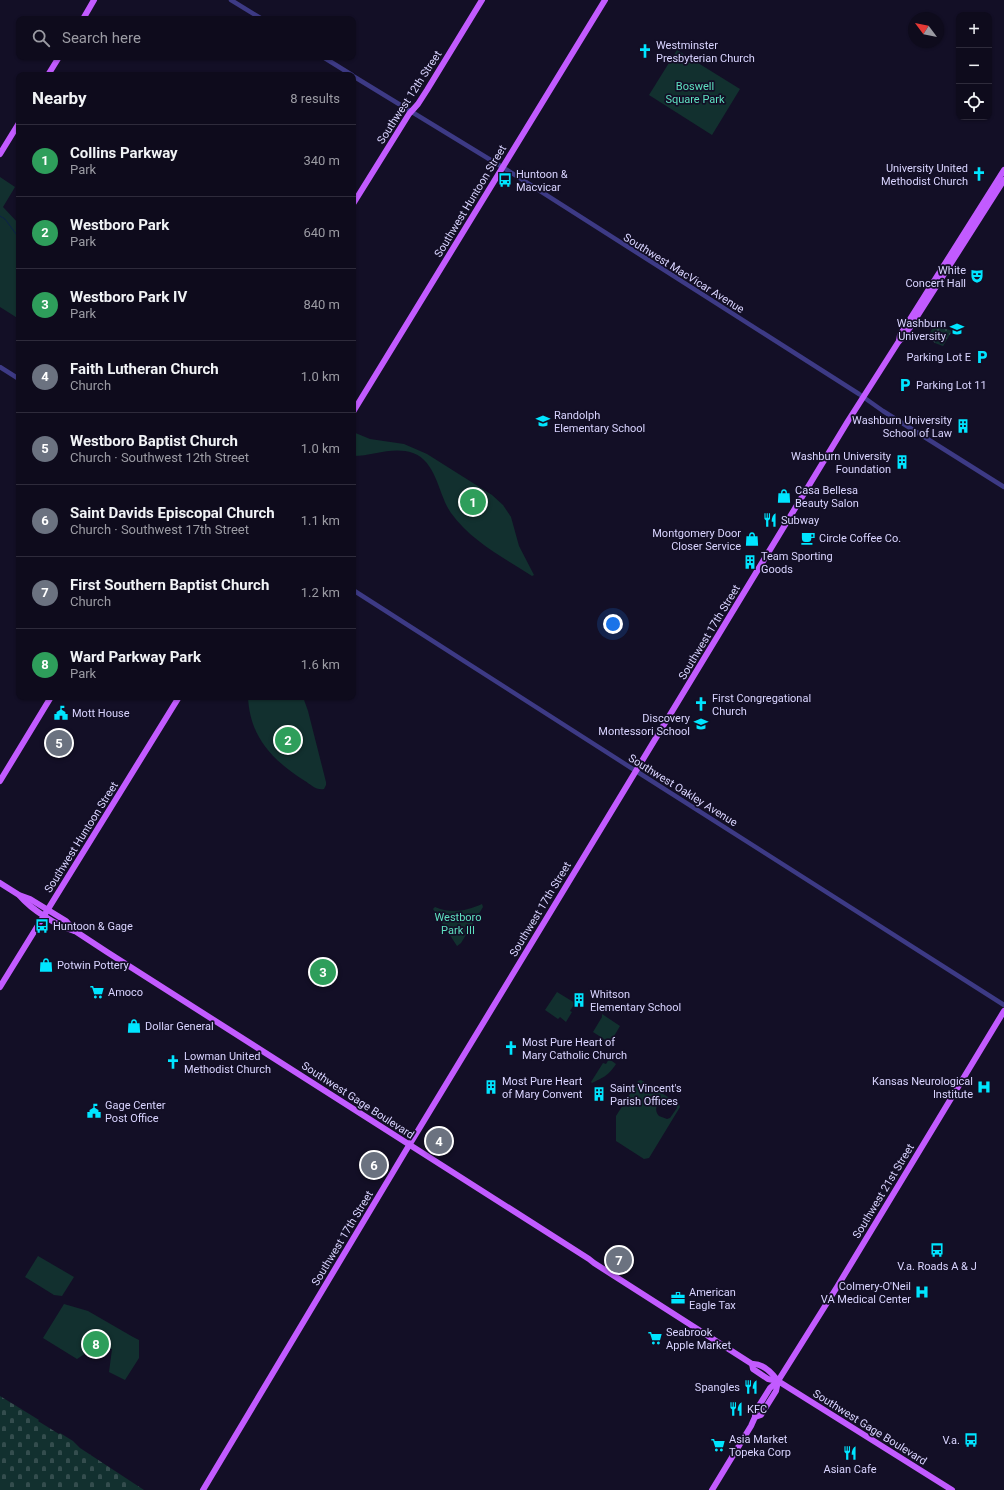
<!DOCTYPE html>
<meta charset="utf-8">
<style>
:root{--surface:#0e0b1c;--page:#1c1929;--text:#f1f3f6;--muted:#9b9ba3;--line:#2e2b3b;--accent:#1a73e8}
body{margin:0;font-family:Roboto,sans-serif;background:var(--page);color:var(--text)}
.controls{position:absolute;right:12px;top:12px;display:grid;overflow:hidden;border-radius:8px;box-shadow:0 1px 3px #0004}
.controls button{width:36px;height:36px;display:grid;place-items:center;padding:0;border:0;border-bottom:1px solid var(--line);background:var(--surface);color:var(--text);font:20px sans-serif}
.compass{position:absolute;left:908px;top:12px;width:36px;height:36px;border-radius:50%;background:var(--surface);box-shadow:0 1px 3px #0004;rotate:302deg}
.you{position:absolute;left:613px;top:624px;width:14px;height:14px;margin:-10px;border:3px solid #fff;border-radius:50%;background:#1a73e8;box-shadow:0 0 0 6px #1a73e833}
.badge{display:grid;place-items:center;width:26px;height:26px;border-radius:50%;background:var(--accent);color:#fff;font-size:13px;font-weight:700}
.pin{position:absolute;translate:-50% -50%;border:2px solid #fff;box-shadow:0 1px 4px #0006}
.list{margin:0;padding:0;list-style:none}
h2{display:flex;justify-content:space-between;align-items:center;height:52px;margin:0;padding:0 16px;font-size:17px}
h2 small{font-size:13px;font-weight:400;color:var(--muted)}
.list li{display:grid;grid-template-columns:26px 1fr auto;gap:12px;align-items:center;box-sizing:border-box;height:72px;padding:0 16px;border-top:1px solid var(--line)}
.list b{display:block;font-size:15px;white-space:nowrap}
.list p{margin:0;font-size:13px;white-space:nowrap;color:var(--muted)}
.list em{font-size:13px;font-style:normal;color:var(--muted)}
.icon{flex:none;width:22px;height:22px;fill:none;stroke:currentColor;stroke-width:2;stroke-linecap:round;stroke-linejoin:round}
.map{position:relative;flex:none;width:1004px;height:1490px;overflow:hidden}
.search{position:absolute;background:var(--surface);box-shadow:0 1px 3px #0004;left:16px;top:16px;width:340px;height:44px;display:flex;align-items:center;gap:10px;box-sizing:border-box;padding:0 14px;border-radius:8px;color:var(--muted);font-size:15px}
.panel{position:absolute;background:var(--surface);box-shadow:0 1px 3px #0004;left:16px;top:72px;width:340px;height:628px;border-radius:8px}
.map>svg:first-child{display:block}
.cemetery{fill:url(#cemetery-stones)}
.park{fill:#12302f;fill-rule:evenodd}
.garden{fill:url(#garden-dots)}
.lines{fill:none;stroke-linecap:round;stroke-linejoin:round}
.stream{stroke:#0c2248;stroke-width:1}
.minor{stroke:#3d3a85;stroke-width:4.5}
.major{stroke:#c25bff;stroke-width:6}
.labels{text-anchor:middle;stroke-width:3.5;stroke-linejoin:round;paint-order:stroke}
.poi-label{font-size:11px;fill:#d9d4ff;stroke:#130f26;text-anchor:start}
.park-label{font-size:11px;fill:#5fe0c0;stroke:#130f26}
.street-label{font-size:11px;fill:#d9d4ff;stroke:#130f26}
</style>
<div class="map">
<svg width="1004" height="1490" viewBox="0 0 1004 1490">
<defs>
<pattern id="cemetery-stones" width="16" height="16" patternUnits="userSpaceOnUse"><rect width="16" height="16" fill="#12302f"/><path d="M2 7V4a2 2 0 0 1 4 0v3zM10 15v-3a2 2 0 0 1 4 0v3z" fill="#344d4e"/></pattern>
<pattern id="garden-dots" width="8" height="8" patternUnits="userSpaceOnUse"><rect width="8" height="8" fill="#12302f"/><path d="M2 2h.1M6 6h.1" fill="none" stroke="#344d4e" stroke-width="1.8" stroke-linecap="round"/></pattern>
</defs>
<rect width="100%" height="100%" fill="#130f26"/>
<path class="cemetery" d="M0 1396 39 1420 38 1421 59 1434 60 1433 73 1441 80 1448 144 1490H0Z"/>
<g class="park">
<path d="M677 50 740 89 712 135 649 95Z"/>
<path d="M0 177 15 187 3 207 19 224V319L0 307Z"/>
<path d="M353 432 370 439 404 444 427 454 492 495 503 505 511 517 519 546 534 575 532 576C504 558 471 541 451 513 438 494 437 462 413 453 393 446 373 456 353 456Z"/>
<path d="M248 697H303L308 711 326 782V785L324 789C317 791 310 784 305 781 272 760 250 737 248 697Z"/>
<path d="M482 904 483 907 461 943 457 946 433 909 435 907C450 914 467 911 482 904Z"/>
<circle cx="324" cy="972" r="11"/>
<path d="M557 992 575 1003 570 1011 572 1012 566 1022 560 1017 558 1019 545 1010Z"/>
<path d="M602 1014 620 1026 610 1043 593 1032 602 1017Z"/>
<path d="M609 1059 616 1064C608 1076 604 1077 592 1083L591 1082 603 1063 606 1064Z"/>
<path d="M641 1080 679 1104 680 1107 649 1158 644 1159 616 1141V1116L638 1081ZM662 1099 676 1105 677 1108 670 1118 667 1119 659 1116C654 1111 656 1103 662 1099Z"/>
<path d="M38 1256 74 1277 62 1296 54 1295 25 1277Z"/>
<path d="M64 1304 88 1311 133 1337 139 1340V1358L125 1380 109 1372 112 1349H92L77 1359 43 1338Z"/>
</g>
<path class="garden" d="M937 321 944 328 952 331 943 346 935 343 928 336Z"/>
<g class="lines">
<path class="stream" d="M0 216 5 219 19 238"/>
<g class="minor">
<path d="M231 0 262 19"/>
<path d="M323 57 352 75"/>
<path d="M353 76 507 170 859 394 883 411 1004 487"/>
<path d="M0 367 19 379"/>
<path d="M353 590 636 771 1004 1005"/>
</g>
<g class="major">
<path d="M83 19 94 0"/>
<path d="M48 75 59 57"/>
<path d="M0 154 19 123"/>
<path d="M353 204 409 114 418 104 427 90 482 0"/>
<path d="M899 341 900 335 1004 170"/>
<path d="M353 412 605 0"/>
<path d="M0 781 51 697"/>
<path d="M0 883 19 895 30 899 66 921 75 931 107 952 589 1259 594 1263 752 1364C762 1363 772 1373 778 1381"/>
<path d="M20 896C32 910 56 925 74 931"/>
<path d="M0 987 179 697"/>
<path d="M752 1364 753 1369 768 1379 778 1381 952 1490"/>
<path d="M755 1417 761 1415 776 1391 778 1381 837 1287 1004 1011"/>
<path d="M203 1490 405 1152 848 421 899 341 904 337 1004 180"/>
<path d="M712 1490 751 1426 755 1417V1412L770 1388 778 1381"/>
</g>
</g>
<defs>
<symbol id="church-bare" viewBox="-9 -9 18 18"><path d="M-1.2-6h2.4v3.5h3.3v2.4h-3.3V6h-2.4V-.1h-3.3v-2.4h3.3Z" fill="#00e5ff" stroke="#130f26" stroke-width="2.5" paint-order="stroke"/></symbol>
<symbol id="bus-bare" viewBox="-9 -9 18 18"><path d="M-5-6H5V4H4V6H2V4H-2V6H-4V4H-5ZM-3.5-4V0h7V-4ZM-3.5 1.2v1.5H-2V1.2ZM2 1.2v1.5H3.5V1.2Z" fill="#00e5ff" stroke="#130f26" stroke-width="2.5" paint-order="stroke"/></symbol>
<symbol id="theatre-bare" viewBox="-9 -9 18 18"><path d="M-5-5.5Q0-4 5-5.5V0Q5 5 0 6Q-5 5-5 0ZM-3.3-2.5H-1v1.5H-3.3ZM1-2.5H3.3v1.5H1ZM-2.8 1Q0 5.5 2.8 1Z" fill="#00e5ff" stroke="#130f26" stroke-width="2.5" paint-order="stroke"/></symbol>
<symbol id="university-bare" viewBox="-9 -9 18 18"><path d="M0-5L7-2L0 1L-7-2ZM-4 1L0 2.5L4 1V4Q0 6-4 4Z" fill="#00e5ff" stroke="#130f26" stroke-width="2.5" paint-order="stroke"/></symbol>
<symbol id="parking-bare" viewBox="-9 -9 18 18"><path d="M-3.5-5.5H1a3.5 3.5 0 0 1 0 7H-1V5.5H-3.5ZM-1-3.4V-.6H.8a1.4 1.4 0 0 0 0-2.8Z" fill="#00e5ff" stroke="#130f26" stroke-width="2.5" paint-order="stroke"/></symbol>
<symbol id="school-bare" viewBox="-9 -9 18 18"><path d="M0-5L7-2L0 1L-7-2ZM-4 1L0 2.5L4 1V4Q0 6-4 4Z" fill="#00e5ff" stroke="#130f26" stroke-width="2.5" paint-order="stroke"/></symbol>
<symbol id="building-bare" viewBox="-9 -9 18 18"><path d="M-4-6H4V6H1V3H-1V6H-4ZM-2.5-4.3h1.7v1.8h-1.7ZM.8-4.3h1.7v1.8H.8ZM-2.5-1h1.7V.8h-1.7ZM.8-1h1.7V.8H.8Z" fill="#00e5ff" stroke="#130f26" stroke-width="2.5" paint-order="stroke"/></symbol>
<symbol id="shop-bare" viewBox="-9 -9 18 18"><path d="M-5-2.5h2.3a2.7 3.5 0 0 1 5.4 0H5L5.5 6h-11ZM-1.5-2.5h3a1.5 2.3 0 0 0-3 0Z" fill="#00e5ff" stroke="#130f26" stroke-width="2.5" paint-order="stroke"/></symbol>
<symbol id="restaurant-bare" viewBox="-9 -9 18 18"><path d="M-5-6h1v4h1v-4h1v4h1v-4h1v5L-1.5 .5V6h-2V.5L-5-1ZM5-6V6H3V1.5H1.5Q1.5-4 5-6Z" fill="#00e5ff" stroke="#130f26" stroke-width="2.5" paint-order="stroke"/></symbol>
<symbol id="cafe-bare" viewBox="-9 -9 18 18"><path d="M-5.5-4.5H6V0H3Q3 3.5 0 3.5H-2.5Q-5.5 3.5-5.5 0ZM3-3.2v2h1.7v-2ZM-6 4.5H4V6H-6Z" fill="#00e5ff" stroke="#130f26" stroke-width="2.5" paint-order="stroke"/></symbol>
<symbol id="civic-bare" viewBox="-9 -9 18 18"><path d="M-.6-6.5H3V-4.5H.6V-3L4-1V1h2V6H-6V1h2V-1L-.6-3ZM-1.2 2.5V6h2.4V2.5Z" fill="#00e5ff" stroke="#130f26" stroke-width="2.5" paint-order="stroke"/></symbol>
<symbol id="supermarket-bare" viewBox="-9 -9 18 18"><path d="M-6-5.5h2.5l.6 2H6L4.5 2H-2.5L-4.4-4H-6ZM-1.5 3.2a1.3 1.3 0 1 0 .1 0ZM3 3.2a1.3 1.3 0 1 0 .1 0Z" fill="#00e5ff" stroke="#130f26" stroke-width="2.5" paint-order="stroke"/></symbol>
<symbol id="hospital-bare" viewBox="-9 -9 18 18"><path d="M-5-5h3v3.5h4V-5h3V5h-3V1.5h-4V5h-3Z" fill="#00e5ff" stroke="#130f26" stroke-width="2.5" paint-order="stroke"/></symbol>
<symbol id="office-bare" viewBox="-9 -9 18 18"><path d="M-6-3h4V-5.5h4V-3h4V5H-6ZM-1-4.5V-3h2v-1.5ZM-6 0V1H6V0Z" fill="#00e5ff" stroke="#130f26" stroke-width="2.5" paint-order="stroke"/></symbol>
</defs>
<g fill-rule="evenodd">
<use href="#church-bare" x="635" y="41" width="20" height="20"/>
<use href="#church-bare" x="969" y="164" width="20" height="20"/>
<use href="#bus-bare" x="495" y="170" width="20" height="20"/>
<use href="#theatre-bare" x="967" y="266" width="20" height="20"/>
<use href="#university-bare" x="947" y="319" width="20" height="20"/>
<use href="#parking-bare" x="972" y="347" width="20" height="20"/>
<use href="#parking-bare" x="895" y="375" width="20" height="20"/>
<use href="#school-bare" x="533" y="411" width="20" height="20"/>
<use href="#building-bare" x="953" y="416" width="20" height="20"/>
<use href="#building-bare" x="892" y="452" width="20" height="20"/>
<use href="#shop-bare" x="774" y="486" width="20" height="20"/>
<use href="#restaurant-bare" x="760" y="510" width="20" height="20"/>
<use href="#cafe-bare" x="798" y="528" width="20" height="20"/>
<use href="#shop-bare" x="742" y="529" width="20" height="20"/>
<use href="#building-bare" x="740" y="552" width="20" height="20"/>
<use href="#church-bare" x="691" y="694" width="20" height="20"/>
<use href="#civic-bare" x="51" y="703" width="20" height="20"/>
<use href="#school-bare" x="691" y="714" width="20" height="20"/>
<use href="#bus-bare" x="32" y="916" width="20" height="20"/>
<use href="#shop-bare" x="36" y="955" width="20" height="20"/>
<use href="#supermarket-bare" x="87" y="982" width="20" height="20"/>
<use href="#building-bare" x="569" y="990" width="20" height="20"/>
<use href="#shop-bare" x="124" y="1016" width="20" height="20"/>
<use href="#church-bare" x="501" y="1038" width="20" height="20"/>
<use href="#church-bare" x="163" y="1052" width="20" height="20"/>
<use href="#building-bare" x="481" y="1077" width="20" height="20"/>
<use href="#hospital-bare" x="974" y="1077" width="20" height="20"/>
<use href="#building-bare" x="589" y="1084" width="20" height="20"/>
<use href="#civic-bare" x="84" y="1101" width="20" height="20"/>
<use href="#bus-bare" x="927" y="1240" width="20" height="20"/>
<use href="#hospital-bare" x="912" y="1282" width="20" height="20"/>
<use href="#office-bare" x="668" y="1288" width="20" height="20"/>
<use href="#supermarket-bare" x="645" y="1328" width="20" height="20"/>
<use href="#restaurant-bare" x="741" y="1377" width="20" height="20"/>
<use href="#restaurant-bare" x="726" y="1399" width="20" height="20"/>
<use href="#bus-bare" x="961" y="1430" width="20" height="20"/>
<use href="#supermarket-bare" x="708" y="1435" width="20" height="20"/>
<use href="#restaurant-bare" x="840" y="1443" width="20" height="20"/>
</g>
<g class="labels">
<g class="poi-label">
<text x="656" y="49">Westminster<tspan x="656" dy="13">Presbyterian Church</tspan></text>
<text x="968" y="172" text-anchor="end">University United<tspan x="968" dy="13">Methodist Church</tspan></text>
<text x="516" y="178">Huntoon &amp;<tspan x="516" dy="13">Macvicar</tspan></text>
<text x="966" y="274" text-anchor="end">White<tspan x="966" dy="13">Concert Hall</tspan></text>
<text x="946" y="327" text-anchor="end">Washburn<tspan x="946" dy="13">University</tspan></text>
<text x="971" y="361" text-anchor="end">Parking Lot E</text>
<text x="916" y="389">Parking Lot 11</text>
<text x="554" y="419">Randolph<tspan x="554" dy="13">Elementary School</tspan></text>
<text x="952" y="424" text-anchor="end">Washburn University<tspan x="952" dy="13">School of Law</tspan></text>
<text x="891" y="460" text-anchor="end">Washburn University<tspan x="891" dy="13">Foundation</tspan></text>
<text x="795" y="494">Casa Bellesa<tspan x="795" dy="13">Beauty Salon</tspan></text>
<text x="781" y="524">Subway</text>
<text x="741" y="537" text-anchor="end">Montgomery Door<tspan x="741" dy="13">Closer Service</tspan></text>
<text x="819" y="542">Circle Coffee Co.</text>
<text x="761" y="560">Team Sporting<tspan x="761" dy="13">Goods</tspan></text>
<text x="712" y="702">First Congregational<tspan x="712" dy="13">Church</tspan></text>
<text x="72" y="717">Mott House</text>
<text x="690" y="722" text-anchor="end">Discovery<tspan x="690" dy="13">Montessori School</tspan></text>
<text x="53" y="930">Huntoon &amp; Gage</text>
<text x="57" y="969">Potwin Pottery</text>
<text x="108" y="996">Amoco</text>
<text x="590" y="998">Whitson<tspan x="590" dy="13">Elementary School</tspan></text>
<text x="145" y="1030">Dollar General</text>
<text x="522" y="1046">Most Pure Heart of<tspan x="522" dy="13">Mary Catholic Church</tspan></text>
<text x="184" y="1060">Lowman United<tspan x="184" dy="13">Methodist Church</tspan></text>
<text x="502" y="1085">Most Pure Heart<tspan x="502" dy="13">of Mary Convent</tspan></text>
<text x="973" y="1085" text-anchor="end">Kansas Neurological<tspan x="973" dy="13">Institute</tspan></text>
<text x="610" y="1092">Saint Vincent's<tspan x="610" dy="13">Parish Offices</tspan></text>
<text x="105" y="1109">Gage Center<tspan x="105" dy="13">Post Office</tspan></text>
<text x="937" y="1270" text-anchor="middle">V.a. Roads A &amp; J</text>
<text x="911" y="1290" text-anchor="end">Colmery-O'Neil<tspan x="911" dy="13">VA Medical Center</tspan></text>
<text x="689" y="1296">American<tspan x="689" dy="13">Eagle Tax</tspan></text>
<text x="666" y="1336">Seabrook<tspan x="666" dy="13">Apple Market</tspan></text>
<text x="740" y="1391" text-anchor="end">Spangles</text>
<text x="747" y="1413">KFC</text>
<text x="729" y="1443">Asia Market<tspan x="729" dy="13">Topeka Corp</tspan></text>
<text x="960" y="1444" text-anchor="end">V.a.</text>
<text x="850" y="1473" text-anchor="middle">Asian Cafe</text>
</g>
<g class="park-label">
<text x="695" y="90">Boswell<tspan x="695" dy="13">Square Park</tspan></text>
<text x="458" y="921">Westboro<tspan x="458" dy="13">Park III</tspan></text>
</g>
<g class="street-label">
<text transform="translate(409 97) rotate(-57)" y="4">Southwest 12th Street</text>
<text transform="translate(470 201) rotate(-59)" y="4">Southwest Huntoon Street</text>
<text transform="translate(684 273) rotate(32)" y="4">Southwest MacVicar Avenue</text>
<text transform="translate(709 632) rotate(-59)" y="4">Southwest 17th Street</text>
<text transform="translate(683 790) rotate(32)" y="4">Southwest Oakley Avenue</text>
<text transform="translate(81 837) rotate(-58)" y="4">Southwest Huntoon Street</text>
<text transform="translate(540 909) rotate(-59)" y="4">Southwest 17th Street</text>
<text transform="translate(358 1100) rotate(33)" y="4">Southwest Gage Boulevard</text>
<text transform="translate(883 1191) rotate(-59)" y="4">Southwest 21st Street</text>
<text transform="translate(342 1238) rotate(-59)" y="4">Southwest 17th Street</text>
<text transform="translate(870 1427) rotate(32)" y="4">Southwest Gage Boulevard</text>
</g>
</g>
</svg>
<div class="controls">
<button>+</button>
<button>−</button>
<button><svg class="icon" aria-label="locate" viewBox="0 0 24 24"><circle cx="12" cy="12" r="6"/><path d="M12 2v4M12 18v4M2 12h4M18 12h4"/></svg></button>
</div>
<svg class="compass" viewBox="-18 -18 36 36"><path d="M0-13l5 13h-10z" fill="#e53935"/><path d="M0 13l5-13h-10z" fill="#9b9ba3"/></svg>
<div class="you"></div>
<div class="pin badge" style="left:473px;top:502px;background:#2e9e5b">1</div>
<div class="pin badge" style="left:288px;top:740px;background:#2e9e5b">2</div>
<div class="pin badge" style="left:323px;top:972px;background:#2e9e5b">3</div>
<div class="pin badge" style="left:439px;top:1141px;background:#6b7280">4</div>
<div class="pin badge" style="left:59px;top:743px;background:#6b7280">5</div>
<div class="pin badge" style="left:374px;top:1165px;background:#6b7280">6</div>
<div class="pin badge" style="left:619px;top:1260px;background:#6b7280">7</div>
<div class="pin badge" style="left:96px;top:1344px;background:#2e9e5b">8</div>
<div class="search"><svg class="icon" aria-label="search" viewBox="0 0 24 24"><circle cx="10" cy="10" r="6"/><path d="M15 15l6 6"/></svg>Search here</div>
<section class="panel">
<h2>Nearby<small>8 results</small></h2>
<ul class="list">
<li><span class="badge" style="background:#2e9e5b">1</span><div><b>Collins Parkway</b><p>Park</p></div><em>340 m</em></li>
<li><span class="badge" style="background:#2e9e5b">2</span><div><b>Westboro Park</b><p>Park</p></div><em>640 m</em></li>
<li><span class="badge" style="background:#2e9e5b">3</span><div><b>Westboro Park IV</b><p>Park</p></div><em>840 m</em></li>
<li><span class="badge" style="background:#6b7280">4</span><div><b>Faith Lutheran Church</b><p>Church</p></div><em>1.0 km</em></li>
<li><span class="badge" style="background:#6b7280">5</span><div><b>Westboro Baptist Church</b><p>Church · Southwest 12th Street</p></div><em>1.0 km</em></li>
<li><span class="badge" style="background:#6b7280">6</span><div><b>Saint Davids Episcopal Church</b><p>Church · Southwest 17th Street</p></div><em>1.1 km</em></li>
<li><span class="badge" style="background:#6b7280">7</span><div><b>First Southern Baptist Church</b><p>Church</p></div><em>1.2 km</em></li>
<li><span class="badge" style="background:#2e9e5b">8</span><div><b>Ward Parkway Park</b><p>Park</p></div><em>1.6 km</em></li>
</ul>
</section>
</div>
